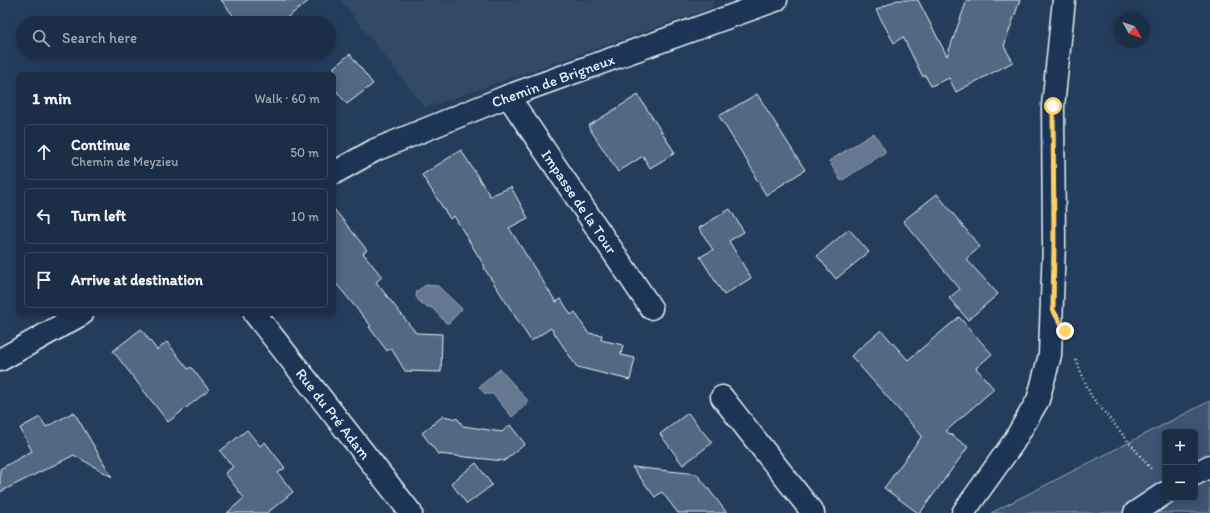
<!DOCTYPE html>
<meta charset="utf-8">
<style>
:root{--surface:#1c2e46;--page:#293a51;--text:#f1f3f6;--muted:#a0a8b3;--line:#3a4a5f}
body{margin:0;font-family:Itim,sans-serif;background:var(--page);color:var(--text)}
.controls{position:absolute;right:12px;bottom:12px;display:grid;overflow:hidden;border-radius:6px;box-shadow:0 2px 10px #0003}
.controls button{width:36px;height:36px;display:grid;place-items:center;padding:0;border:0;border-bottom:1px solid var(--line);background:var(--surface);color:var(--text);font:20px sans-serif}
.compass{position:absolute;left:1114px;top:12px;width:36px;height:36px;border-radius:50%;background:var(--surface);box-shadow:0 2px 10px #0003;rotate:130deg}
.stop{position:absolute;width:12px;height:12px;margin:-9px;border:3px solid #ffd166;border-radius:50%;background:#fff}
.stop.end{background:#ffd166;border-color:#fff;box-shadow:0 1px 4px #0008}
.list{margin:0;padding:0;list-style:none}
h2{display:flex;justify-content:space-between;align-items:center;height:52px;margin:0;padding:0 16px;font-size:17px}
h2 small{font-size:13px;font-weight:400;color:var(--muted)}
.list li{display:grid;grid-template-columns:26px 1fr auto;gap:12px;align-items:center;box-sizing:border-box;height:56px;margin:0 8px 8px;padding:0 8px;border:1px solid var(--line);border-radius:6px}
.list b{display:block;font-size:15px;white-space:nowrap}
.list p{margin:0;font-size:13px;white-space:nowrap;color:var(--muted)}
.list em{font-size:13px;font-style:normal;color:var(--muted)}
.icon{flex:none;width:22px;height:22px;fill:none;stroke:currentColor;stroke-width:2;stroke-linecap:round;stroke-linejoin:round}
.map{position:relative;flex:none;width:1210px;height:513px;overflow:hidden}
.search{position:absolute;background:var(--surface);box-shadow:0 2px 10px #0003;left:16px;top:16px;width:320px;height:44px;display:flex;align-items:center;gap:10px;box-sizing:border-box;padding:0 14px;border-radius:22px;color:var(--muted);font-size:15px}
.panel{position:absolute;background:var(--surface);box-shadow:0 2px 10px #0003;left:16px;top:72px;width:320px;height:244px;border-radius:6px}
.map>svg:first-child{display:block}
.built{fill:#334a68}
.green{fill:#3e5472;stroke:#93a2b5;fill-rule:evenodd}
.water{fill:#657890;stroke:#99a8ba}
.building{fill:#536782;stroke:#e8f1f8}
.lines{fill:none;stroke-linecap:round;stroke-linejoin:round}
.minor-casing{stroke:#e8f1f8;stroke-width:25}
.path{stroke:#e8f1f8;stroke-width:2.5;stroke-dasharray:1 3;stroke-linecap:butt}
.minor{stroke:#1d3557;stroke-width:22}
.route{stroke:#ffd166;stroke-width:5}
.labels{text-anchor:middle;stroke-width:3.5;stroke-linejoin:round;paint-order:stroke}
.street-label{font-size:15px;fill:#e8f1f8;stroke:#1d3557}
</style>
<div class="map">
<svg width="1210" height="513" viewBox="0 0 1210 513">
<rect width="100%" height="100%" fill="#253d5d"/>
<filter id="ink" filterUnits="userSpaceOnUse"><feTurbulence type="fractalNoise" baseFrequency=".025" numOctaves="2"/><feDisplacementMap in="SourceGraphic" scale="8" xChannelSelector="R" yChannelSelector="G"/><feConvolveMatrix kernelMatrix="1 2 1 2 8 2 1 2 1" color-interpolation-filters="sRGB"/></filter>
<g filter="url(#ink)">
<path class="built" d="M341 0H714L712 8 425 108Z"/>
<path class="green" d="M1210 401V513H991ZM1165 432H1195V498H1165Z"/>
<g class="water">
<path d="M874 133 886 152 841 181 829 161Z"/>
<path d="M426 285 438 286 462 309 449 323H446L432 308 422 305V303L419 301 416 297 417 291Z"/>
<path d="M500 369 529 402 512 417 493 394H485L479 387Z"/>
</g>
<g class="building">
<path d="M221 0H310L280 23H239Z"/>
<path d="M897 0H918L947 56 967 0H1020L1004 46 1013 62 956 92 949 78 931 86 925 75 923 77 903 37 894 43 876 10Z"/>
<path d="M350 54 373 84 347 104 334 88V67Z"/>
<path d="M757 94 805 170 766 195 754 175 755 174 719 116Z"/>
<path d="M638 95 675 153 650 168 643 156 618 172 588 126Z"/>
<path d="M461 150 490 196 511 187 528 218 509 228 556 302 561 299 571 315 575 312 588 333 602 335 601 340 623 345 621 355 635 358 630 380 577 367 551 328 531 341 484 268 485 267 454 216 450 219 422 175Z"/>
<path d="M937 194 980 247 966 259 998 294 968 320 949 298 960 289 903 221Z"/>
<path d="M334 209 367 250 363 253 382 277 376 282 416 333 442 334 441 372 405 371 391 348 387 351 369 327 371 326 334 281Z"/>
<path d="M730 209 744 232 729 241 751 278 724 295 700 257 713 250 699 228Z"/>
<path d="M849 229 869 252 836 279 817 256Z"/>
<path d="M959 317 992 354 976 368 994 389 946 431 968 447 920 513H918L884 488 922 436 851 356 881 330 908 360Z"/>
<path d="M141 329 157 350 167 342 188 369 191 367 209 390 168 422 113 351Z"/>
<path d="M74 412 112 477 74 455 0 492V469L32 451 20 428 40 417 46 427Z"/>
<path d="M688 413 712 443 683 465 660 434Z"/>
<path d="M443 416 458 419 463 426 502 432 510 425 525 444 504 461 438 454 422 433Z"/>
<path d="M247 430 260 446 265 442 285 468 278 473 293 492 267 513H227L244 498 225 473 233 467 220 451Z"/>
<path d="M476 463 492 485 467 504 451 483Z"/>
<path d="M632 467 697 474 727 513H678L662 492 655 497Z"/>
</g>
<g class="lines">
<defs>
<g id="minor">
<path d="M508 96 651 308"/>
<path d="M334 173 375 150 508 96 776 0"/>
<path d="M255 314 411 513"/>
<path d="M0 360 82 314"/>
<path d="M722 397 813 513"/>
<path d="M1195 474 1210 466"/>
<path d="M963 513 1013 443 1038 400 1050 355 1054 244 1053 106 1064 0"/>
<path d="M1135 513 1165 493"/>
</g>
</defs>
<use href="#minor" class="minor-casing"/>
<path class="path" d="M1076 360 1091 396 1152 470"/>
<use href="#minor" class="minor"/>
</g>
</g>
<g class="lines" filter="url(#ink)">
<path class="route" d="M1053 106 1054 244 1053 310 1065 331"/>
</g>
<g class="labels">
<g class="street-label">
<text transform="translate(553 81) rotate(-20)" y="5">Chemin de Brigneux</text>
<text transform="translate(579 202) rotate(56)" y="5">Impasse de la Tour</text>
<text transform="translate(333 414) rotate(52)" y="5">Rue du Pré Adam</text>
</g>
</g>
</svg>
<div class="controls">
<button>+</button>
<button>−</button>
</div>
<svg class="compass" viewBox="-18 -18 36 36"><path d="M0-13l5 13h-10z" fill="#e53935"/><path d="M0 13l5-13h-10z" fill="#a0a8b3"/></svg>
<div class="stop" style="left:1053px;top:106px"></div>
<div class="stop end" style="left:1065px;top:331px"></div>
<div class="search"><svg class="icon" aria-label="search" viewBox="0 0 24 24"><circle cx="10" cy="10" r="6"/><path d="M15 15l6 6"/></svg>Search here</div>
<section class="panel">
<h2>1 min<small>Walk · 60 m</small></h2>
<ul class="list">
<li><svg class="icon" aria-label="ahead" viewBox="0 0 24 24"><path d="M12 20V5M6 11l6-6 6 6"/></svg><div><b>Continue</b><p>Chemin de Meyzieu</p></div><em>50 m</em></li>
<li><svg class="icon" aria-label="left" viewBox="0 0 24 24"><path d="M17 20v-9H6M10 6l-5 5 5 5"/></svg><div><b>Turn left</b></div><em>10 m</em></li>
<li><svg class="icon" aria-label="arrive" viewBox="0 0 24 24"><path d="M6 21V4h12l-3 4 3 4H6"/></svg><div><b>Arrive at destination</b></div></li>
</ul>
</section>
</div>
